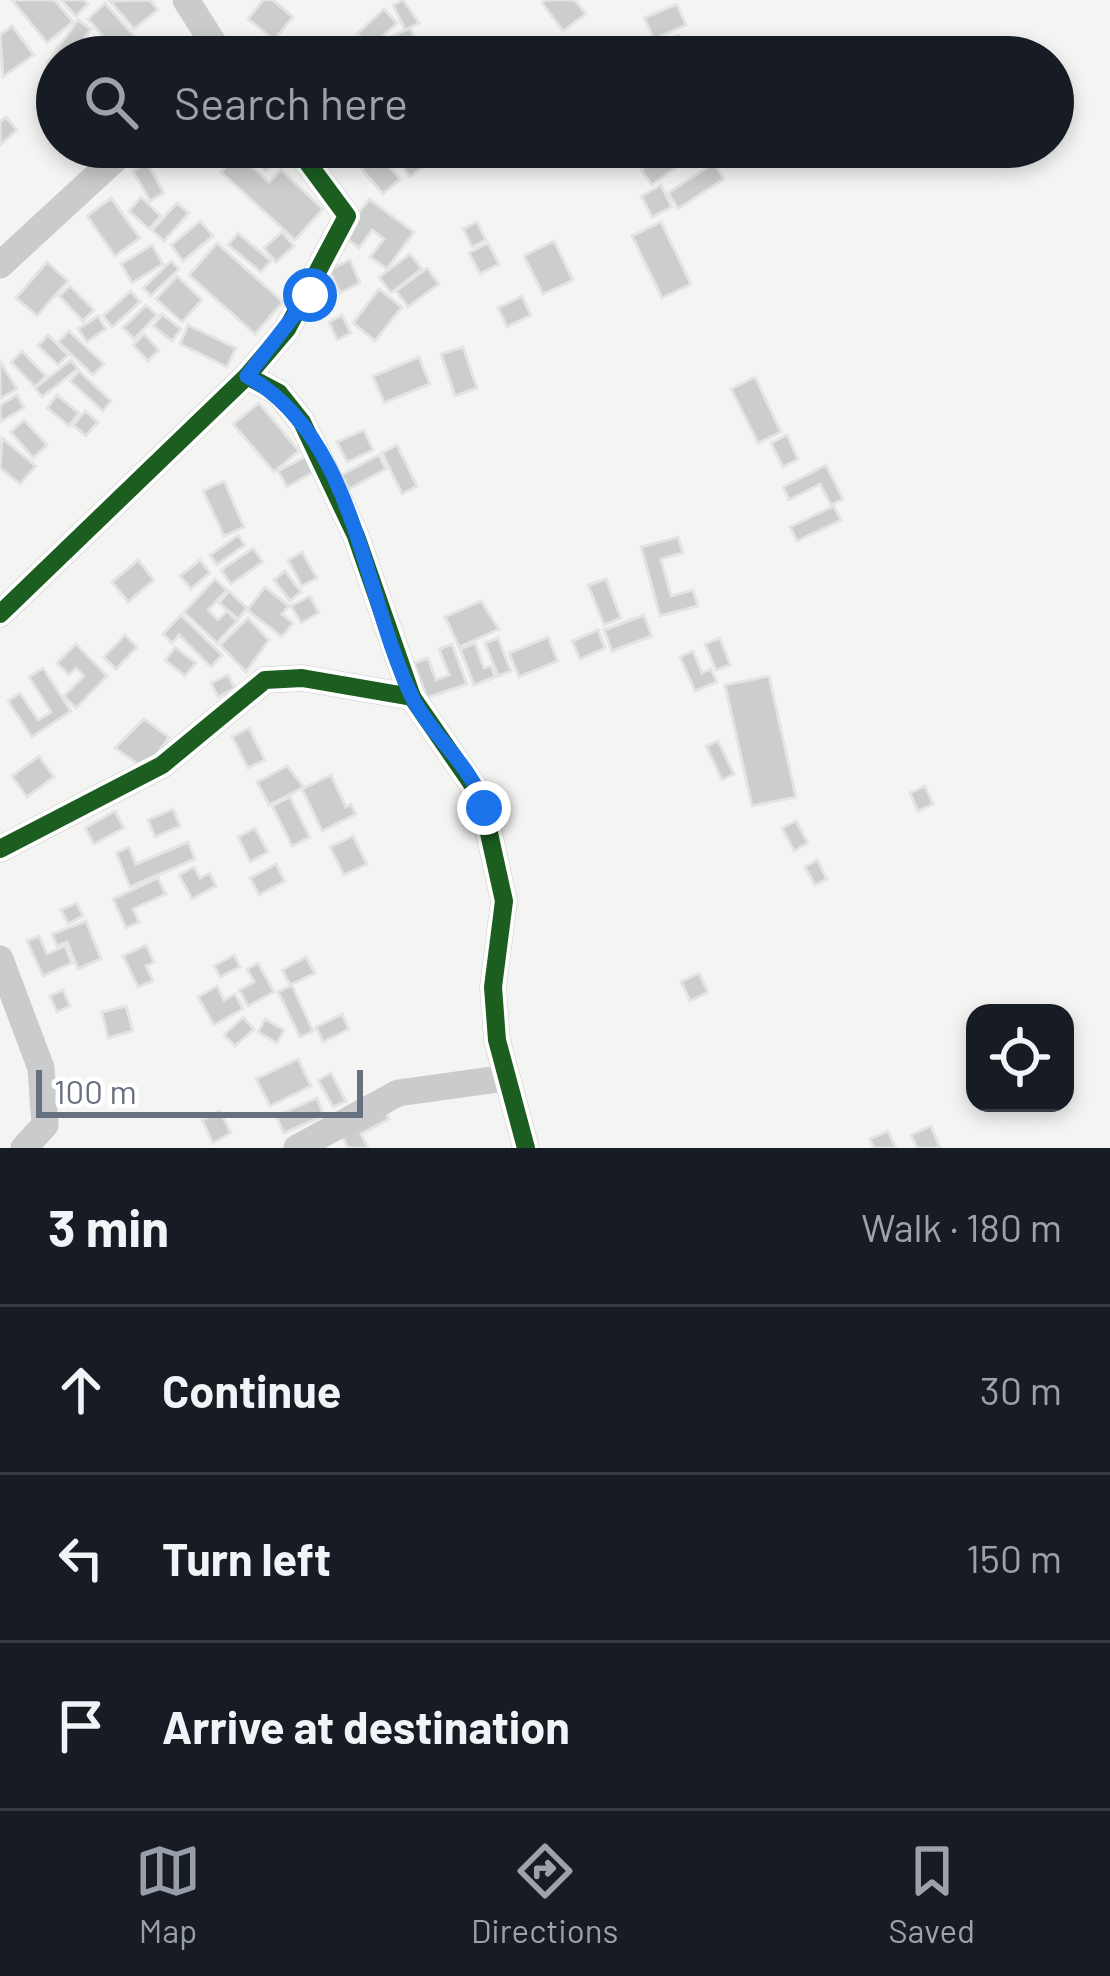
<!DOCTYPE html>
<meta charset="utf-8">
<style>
:root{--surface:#171b24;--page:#20242c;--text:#f1f3f6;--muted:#9ea1a6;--line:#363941;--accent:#989ea8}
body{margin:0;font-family:Barlow,sans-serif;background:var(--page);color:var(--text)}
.controls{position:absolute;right:36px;bottom:36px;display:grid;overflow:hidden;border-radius:24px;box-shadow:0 6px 18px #0003}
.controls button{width:108px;height:108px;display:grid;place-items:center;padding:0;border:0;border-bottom:3px solid var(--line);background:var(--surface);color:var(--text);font:60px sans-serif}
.scale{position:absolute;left:36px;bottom:30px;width:327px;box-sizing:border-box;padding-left:12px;border:6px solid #677080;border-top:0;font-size:33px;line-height:42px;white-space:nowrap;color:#677080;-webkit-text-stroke:9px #fff;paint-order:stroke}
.stop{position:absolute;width:36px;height:36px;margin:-27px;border:9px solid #1a73e8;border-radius:50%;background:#fff}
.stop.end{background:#1a73e8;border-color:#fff;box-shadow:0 3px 12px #0008}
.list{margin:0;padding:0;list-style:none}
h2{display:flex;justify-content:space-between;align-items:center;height:156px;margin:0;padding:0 48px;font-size:51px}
h2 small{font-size:39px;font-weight:400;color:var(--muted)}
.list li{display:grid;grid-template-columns:78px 1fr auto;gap:36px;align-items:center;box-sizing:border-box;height:168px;padding:0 48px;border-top:3px solid var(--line)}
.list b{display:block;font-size:45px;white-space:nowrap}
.list em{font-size:39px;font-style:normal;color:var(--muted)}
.icon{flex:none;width:66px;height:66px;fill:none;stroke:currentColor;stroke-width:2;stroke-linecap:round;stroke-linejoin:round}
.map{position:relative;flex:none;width:1110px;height:1148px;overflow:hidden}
.search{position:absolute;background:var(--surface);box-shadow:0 6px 18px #0003;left:36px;right:36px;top:36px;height:132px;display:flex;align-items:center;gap:30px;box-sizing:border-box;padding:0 42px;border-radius:66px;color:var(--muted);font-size:45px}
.sheet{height:660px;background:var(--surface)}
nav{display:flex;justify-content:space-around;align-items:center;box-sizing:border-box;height:168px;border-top:3px solid var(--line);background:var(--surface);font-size:33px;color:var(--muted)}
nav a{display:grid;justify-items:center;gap:6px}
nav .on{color:var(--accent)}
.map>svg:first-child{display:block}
.building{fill:#cccdce;stroke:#e4e4e3;stroke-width:3}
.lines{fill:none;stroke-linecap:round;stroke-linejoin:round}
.street{stroke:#cacbcc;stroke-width:27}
.cycleway-casing{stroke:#fff;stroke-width:26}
.cycleway{stroke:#1b5e20;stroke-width:18}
.route{stroke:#1a73e8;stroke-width:15}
</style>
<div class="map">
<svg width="1110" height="1148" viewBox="0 0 1110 1148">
<rect width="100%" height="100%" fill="#f4f4f3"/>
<g class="building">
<path d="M12 0H55L73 22 47 43Z"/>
<path d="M61 0H84L88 4 76 16Z"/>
<path d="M150 0 158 10 134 29 110 1Z"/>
<path d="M263 0H273L293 17 274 40 248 19Z"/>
<path d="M403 0 419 23 405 30 393 5Z"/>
<path d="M545 0H575L586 14 563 31 542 3Z"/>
<path d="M105 3 150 54 147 57H121L88 19Z"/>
<path d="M677 4 686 25 654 39 644 18Z"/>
<path d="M384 9 397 23 382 37 388 43 379 52 357 34Z"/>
<path d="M78 20 91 29 70 57H57V70L47 63Z"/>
<path d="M12 26 34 55 3 77 0 35Z"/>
<path d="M410 28 421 51 408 57H375L396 47 391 37Z"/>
<path d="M678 35 690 57H663L657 45Z"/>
<path d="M6 117 17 130 0 145V122Z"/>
<path d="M244 147H266L278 158 266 171 255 161 251 166 269 182 281 170 323 209 295 240 221 172Z"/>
<path d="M411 147H439L443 153 410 177 396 157Z"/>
<path d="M670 148 682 163 652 185 641 170Z"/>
<path d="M376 152 400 179 383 194 360 167Z"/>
<path d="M147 163 164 193 150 201 133 171Z"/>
<path d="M714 163 724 179 678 209 668 193Z"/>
<path d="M661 185 672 207 652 217 641 196Z"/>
<path d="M141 197 161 216 149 229 129 211Z"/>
<path d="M111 198 140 238 115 256 87 216Z"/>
<path d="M369 199 414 232 387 269 370 257 384 239 372 230 359 248 342 235Z"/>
<path d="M177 203 189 213 164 241 152 230Z"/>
<path d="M200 221 213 236 183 261 171 245Z"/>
<path d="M477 222 486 240 472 247 463 229Z"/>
<path d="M661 222 691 284 662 298 632 236Z"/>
<path d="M282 232 294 246 276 262 264 248Z"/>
<path d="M238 233 271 261 261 272 228 245Z"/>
<path d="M554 241 573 280 543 294 524 256Z"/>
<path d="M217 243 283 302 255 334 189 275Z"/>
<path d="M488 243 499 264 480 274 469 253Z"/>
<path d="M152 245 163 264 132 283 121 264Z"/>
<path d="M410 254 422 269 391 293 379 277Z"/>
<path d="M350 260 360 283 340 293 329 270Z"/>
<path d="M171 261 179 269 151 296 143 288Z"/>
<path d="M47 262 68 281 37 316 16 298Z"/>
<path d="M427 268 439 284 408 307 396 291Z"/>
<path d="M177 276 202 300 182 322 156 299Z"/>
<path d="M70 286 94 310 83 321 59 296Z"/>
<path d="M379 289 402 307 375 341 353 323Z"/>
<path d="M131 291 140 302 112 327 103 316Z"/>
<path d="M522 296 531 315 507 327 498 308Z"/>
<path d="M146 305 157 315 134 339 123 328Z"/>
<path d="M162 314 181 329 172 341 153 326Z"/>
<path d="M342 315 351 333 337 340 329 322Z"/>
<path d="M98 316 106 329 87 342 78 329Z"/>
<path d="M188 325 236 348 227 367 180 344Z"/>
<path d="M69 331 104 364 93 375 58 342Z"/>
<path d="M144 334 159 350 148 361 133 345Z"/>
<path d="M48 335 68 355 58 365 38 346Z"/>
<path d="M463 347 477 388 455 396 441 354Z"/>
<path d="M22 351 46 376 35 387 11 362Z"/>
<path d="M419 357 430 384 384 403 373 376Z"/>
<path d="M71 360 78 369 42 397 35 388Z"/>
<path d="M0 361 17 389 0 399Z"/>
<path d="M79 371 111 401 103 411 70 381Z"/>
<path d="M755 377 781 432 758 443 731 389Z"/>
<path d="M17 395 24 408 0 422V405Z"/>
<path d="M57 395 79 413 69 426 47 408Z"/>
<path d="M259 403 299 451 274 472 233 424Z"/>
<path d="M85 411 98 422 86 436 73 425Z"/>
<path d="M24 420 47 445 33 458 11 432Z"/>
<path d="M364 430 373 450 347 462 337 442Z"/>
<path d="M787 435 798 459 783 467 771 443Z"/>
<path d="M2 438 36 466 20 484 0 468Z"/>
<path d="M397 445 417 486 402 494 382 453Z"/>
<path d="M311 454 319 469 287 487 278 471Z"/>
<path d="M379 455 386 469 349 489 341 475Z"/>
<path d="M826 465 843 499 831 505 820 484 789 500 783 487Z"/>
<path d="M224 481 244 527 224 536 203 491Z"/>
<path d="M834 506 841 520 797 541 790 527Z"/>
<path d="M238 535 245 545 217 565 210 555Z"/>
<path d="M678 537 683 553 661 559 671 596 693 590 698 606 660 616 641 547Z"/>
<path d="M253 548 263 562 231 584 221 570Z"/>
<path d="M302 552 317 578 302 586 288 560Z"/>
<path d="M138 560 154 580 128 602 112 582Z"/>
<path d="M200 560 210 573 191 589 180 576Z"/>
<path d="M285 571 301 592 290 601 274 580Z"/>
<path d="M215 579 227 590 208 610 218 620 227 611 237 621 217 643 184 612Z"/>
<path d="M606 579 621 618 604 625 588 585Z"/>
<path d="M265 587 289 606 282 614 293 623 282 637 247 610Z"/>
<path d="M229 591 247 608 238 619 219 603Z"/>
<path d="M310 596 319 613 301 623 291 606Z"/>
<path d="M481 601 499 629 459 647 445 617Z"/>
<path d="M181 615 222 655 211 667 179 635 172 643 163 634Z"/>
<path d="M644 615 652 636 612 651 604 630Z"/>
<path d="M248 618 269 640 246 672 220 645Z"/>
<path d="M598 630 605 648 580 659 572 641Z"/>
<path d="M125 635 137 647 116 669 104 657Z"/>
<path d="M548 637 558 661 519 677 509 653Z"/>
<path d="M498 638 511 671 498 676 485 643Z"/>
<path d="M720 638 730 665 716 670 705 644Z"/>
<path d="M475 643 484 668 491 666 495 677 474 685 460 649Z"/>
<path d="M76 644 107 676 76 708 64 696 84 676 76 668 69 675 57 663Z"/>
<path d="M452 644 467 684 427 698 414 663 428 658 436 680 449 675 439 649Z"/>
<path d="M175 647 196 663 185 676 165 660Z"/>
<path d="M693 651 702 673 711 669 717 682 695 691 680 657Z"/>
<path d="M43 668 71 711 32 737 8 701 20 693 38 720 51 712 29 677Z"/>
<path d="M228 675 235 688 218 697 211 683Z"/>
<path d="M769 676 796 797 752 806 725 685Z"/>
<path d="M144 719 169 737 146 770 115 748Z"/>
<path d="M249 728 265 760 248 768 232 737Z"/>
<path d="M718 741 734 774 722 780 706 746Z"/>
<path d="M39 756 54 777 27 797 12 776Z"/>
<path d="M287 766 304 787 269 805 257 782Z"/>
<path d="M331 775 346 807 351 804 356 814 322 831 302 789Z"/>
<path d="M925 786 933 804 918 811 910 793Z"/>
<path d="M290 797 310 837 292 846 272 806Z"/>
<path d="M173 809 180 826 155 837 148 820Z"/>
<path d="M115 811 124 828 94 844 85 828Z"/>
<path d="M796 821 808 843 794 851 782 828Z"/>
<path d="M255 828 268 852 250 862 238 837Z"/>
<path d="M353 836 367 864 344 875 330 847Z"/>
<path d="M188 842 195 859 130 887 116 853 129 847 136 864Z"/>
<path d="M817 860 827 879 815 885 805 867Z"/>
<path d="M276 864 285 881 259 895 250 878Z"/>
<path d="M194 867 200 878 210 873 216 886 192 899 179 875Z"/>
<path d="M158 878 166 894 133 909 139 922 126 928 113 899Z"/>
<path d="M77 903 83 916 68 924 61 910Z"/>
<path d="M86 921 101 959 78 969 67 942 57 946 52 934Z"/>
<path d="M39 936 47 954 65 946 72 963 43 976 27 941Z"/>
<path d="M146 945 154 962 146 966 153 981 138 987 123 956Z"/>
<path d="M234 955 240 967 220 977 214 966Z"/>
<path d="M306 957 315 973 290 985 282 970Z"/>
<path d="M258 963 274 992 248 1006 239 990 254 982 247 969Z"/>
<path d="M699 973 708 992 690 1001 681 982Z"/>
<path d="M292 985 313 1031 300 1037 278 992Z"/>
<path d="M217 986 224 1000 235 994 243 1009 214 1025 198 997Z"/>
<path d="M63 990 70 1006 57 1012 50 996Z"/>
<path d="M126 1006 133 1031 108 1038 102 1012Z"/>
<path d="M342 1014 349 1029 323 1042 316 1027Z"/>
<path d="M243 1017 254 1029 235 1046 224 1035Z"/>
<path d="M265 1019 284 1030 277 1043 258 1032Z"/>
<path d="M298 1059 311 1086 270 1106 256 1079Z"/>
<path d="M331 1073 346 1101 333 1107 318 1080Z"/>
<path d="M317 1098 324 1116 284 1133 276 1116Z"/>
<path d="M383 1107 389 1119 361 1134 368 1148H348L339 1130Z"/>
<path d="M220 1111 231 1133 213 1143 202 1120Z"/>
<path d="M931 1126 940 1148H917L911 1135Z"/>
<path d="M888 1131 896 1148H874L870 1139Z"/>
</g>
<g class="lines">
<g class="street">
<path d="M186 0 222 57"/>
<path d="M0 265 128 147"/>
<path d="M247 376 279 393 302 422 356 536 412 697 481 797 504 901 493 987 497 1040 526 1148"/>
<path d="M0 614 247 376 287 329 347 216 296 147"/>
<path d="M0 849 162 765 265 680 302 678 412 697"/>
<path d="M0 959 41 1068 45 1125 24 1148"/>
<path d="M297 1148 398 1093 506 1078"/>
</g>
<defs>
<g id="cycleway">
<path d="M247 376 279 393 302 422 356 536 412 697 481 797 504 901 493 987 497 1040 526 1148"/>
<path d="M0 614 247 376 287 329 347 216 296 147"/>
<path d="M0 849 162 765 265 680 302 678 412 697"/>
</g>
</defs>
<use href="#cycleway" class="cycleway-casing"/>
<use href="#cycleway" class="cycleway"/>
</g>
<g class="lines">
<path class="route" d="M310 295 247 376C357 438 362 595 413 699 433 738 472 765 484 808"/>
</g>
</svg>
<div class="controls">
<button><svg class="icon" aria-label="locate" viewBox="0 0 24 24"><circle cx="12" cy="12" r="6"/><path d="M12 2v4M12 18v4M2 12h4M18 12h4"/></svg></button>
</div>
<div class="scale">100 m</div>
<div class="stop" style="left:310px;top:295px"></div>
<div class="stop end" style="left:484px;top:808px"></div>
<div class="search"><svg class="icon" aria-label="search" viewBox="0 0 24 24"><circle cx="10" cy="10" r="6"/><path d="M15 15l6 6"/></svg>Search here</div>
</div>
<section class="sheet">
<h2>3 min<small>Walk · 180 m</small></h2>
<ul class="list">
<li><svg class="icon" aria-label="ahead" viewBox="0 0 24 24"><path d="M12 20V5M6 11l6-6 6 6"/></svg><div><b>Continue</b></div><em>30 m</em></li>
<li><svg class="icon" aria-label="left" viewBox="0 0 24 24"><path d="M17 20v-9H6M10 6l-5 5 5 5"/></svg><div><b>Turn left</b></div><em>150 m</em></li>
<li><svg class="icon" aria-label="arrive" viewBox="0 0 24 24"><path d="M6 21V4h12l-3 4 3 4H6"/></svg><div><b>Arrive at destination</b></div></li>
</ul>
</section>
<nav>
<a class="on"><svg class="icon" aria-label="map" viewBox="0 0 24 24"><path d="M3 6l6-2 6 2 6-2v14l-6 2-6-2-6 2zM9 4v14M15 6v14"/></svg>Map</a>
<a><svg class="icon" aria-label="directions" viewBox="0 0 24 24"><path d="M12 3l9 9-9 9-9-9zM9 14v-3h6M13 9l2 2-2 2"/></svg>Directions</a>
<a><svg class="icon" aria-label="saved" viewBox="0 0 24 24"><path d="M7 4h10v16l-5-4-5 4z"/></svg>Saved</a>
</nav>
